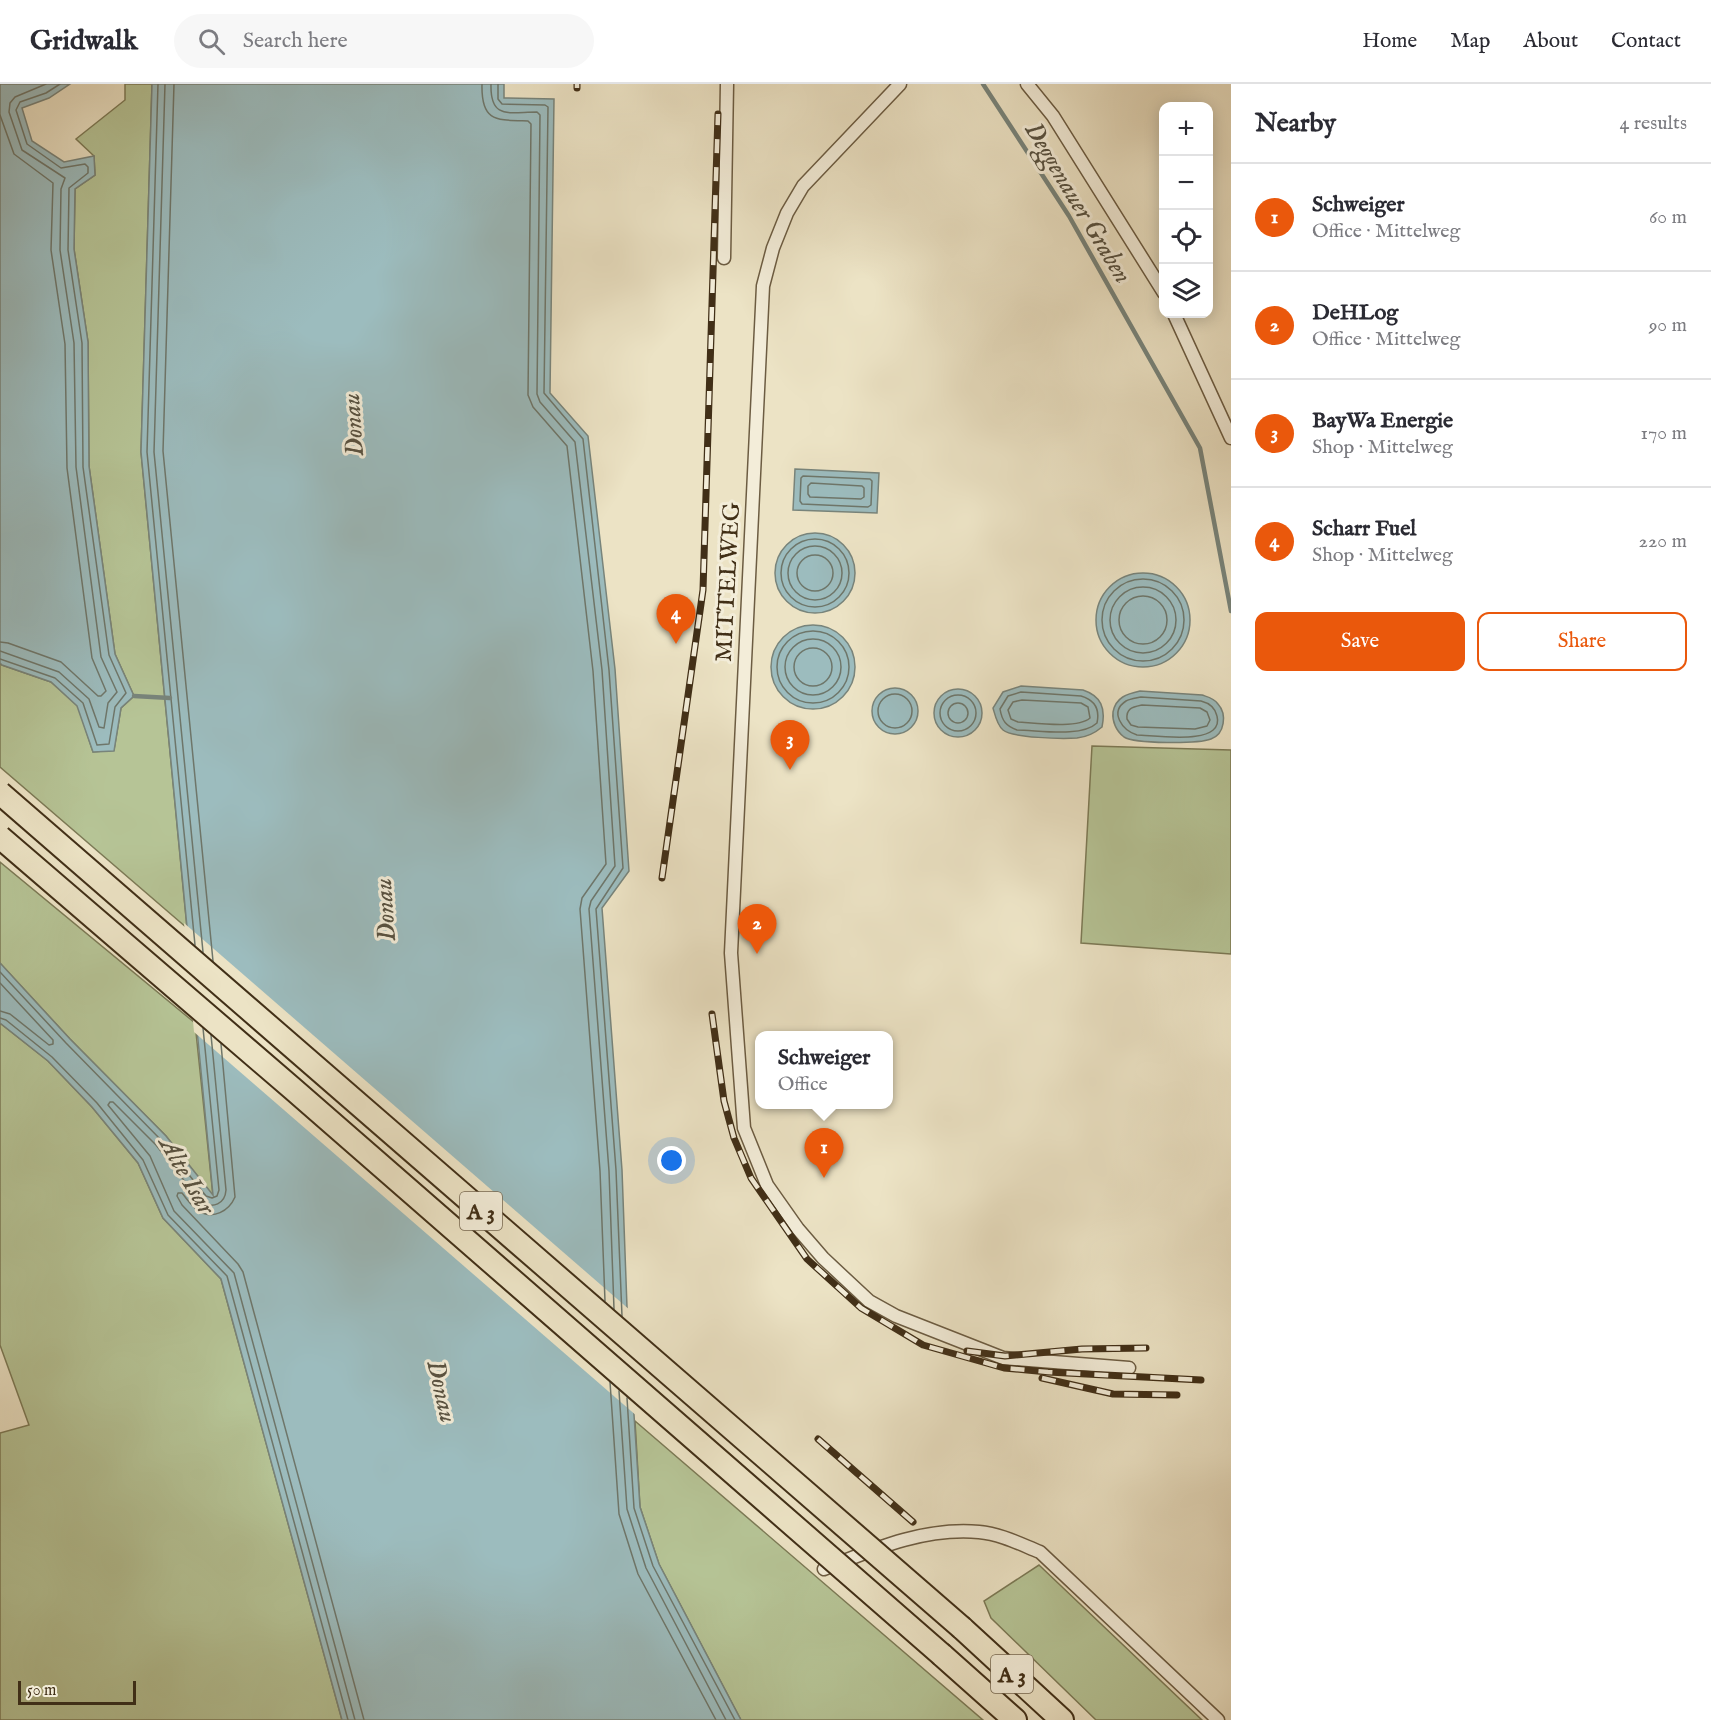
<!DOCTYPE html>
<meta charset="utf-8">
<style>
:root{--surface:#fff;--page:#f7f7f7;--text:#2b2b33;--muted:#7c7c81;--line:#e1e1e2;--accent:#ea580c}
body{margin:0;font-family:"IM FELL English",serif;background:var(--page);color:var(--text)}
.controls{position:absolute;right:18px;top:18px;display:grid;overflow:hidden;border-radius:12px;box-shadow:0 3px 15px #0003}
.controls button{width:54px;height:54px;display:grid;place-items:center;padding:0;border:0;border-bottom:2px solid var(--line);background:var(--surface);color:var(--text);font:30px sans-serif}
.scale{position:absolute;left:18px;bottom:15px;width:118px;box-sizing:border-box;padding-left:6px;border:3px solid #412f17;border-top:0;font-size:16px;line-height:21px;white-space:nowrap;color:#412f17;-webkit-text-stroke:4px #f3edd9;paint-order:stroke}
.you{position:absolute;left:672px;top:1077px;width:21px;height:21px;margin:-15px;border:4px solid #fff;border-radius:50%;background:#1a73e8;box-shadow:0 0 0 9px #1a73e833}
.badge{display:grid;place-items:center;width:39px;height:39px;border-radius:50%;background:var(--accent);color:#fff;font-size:20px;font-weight:700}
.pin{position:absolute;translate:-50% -50px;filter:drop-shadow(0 2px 3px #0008)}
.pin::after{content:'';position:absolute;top:32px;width:21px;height:18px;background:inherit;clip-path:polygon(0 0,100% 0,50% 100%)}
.popup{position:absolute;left:755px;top:947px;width:138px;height:78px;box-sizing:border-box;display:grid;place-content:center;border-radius:12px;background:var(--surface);filter:drop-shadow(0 2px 4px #0005);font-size:20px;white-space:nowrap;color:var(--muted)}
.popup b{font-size:22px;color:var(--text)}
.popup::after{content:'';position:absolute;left:50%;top:100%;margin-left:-12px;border:12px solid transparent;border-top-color:var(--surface)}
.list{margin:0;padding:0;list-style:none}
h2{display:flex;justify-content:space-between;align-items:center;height:78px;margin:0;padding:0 24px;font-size:26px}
h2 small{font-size:20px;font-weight:400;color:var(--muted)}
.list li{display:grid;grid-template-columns:39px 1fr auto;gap:18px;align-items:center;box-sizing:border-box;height:108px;padding:0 24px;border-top:2px solid var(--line)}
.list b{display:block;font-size:22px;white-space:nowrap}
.list p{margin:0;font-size:20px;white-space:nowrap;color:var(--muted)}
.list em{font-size:20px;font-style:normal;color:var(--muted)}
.actions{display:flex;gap:12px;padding:18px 24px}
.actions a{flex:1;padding:14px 0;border:2px solid var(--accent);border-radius:12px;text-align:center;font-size:21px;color:var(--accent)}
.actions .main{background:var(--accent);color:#fff}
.icon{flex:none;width:33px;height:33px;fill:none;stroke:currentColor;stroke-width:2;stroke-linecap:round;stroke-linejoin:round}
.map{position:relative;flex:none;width:1231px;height:1636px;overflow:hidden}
header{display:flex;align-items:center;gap:36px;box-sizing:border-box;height:84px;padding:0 30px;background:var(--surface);border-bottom:2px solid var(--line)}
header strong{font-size:28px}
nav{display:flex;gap:33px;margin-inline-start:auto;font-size:21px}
.search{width:420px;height:54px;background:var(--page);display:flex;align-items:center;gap:15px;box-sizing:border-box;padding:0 21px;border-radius:33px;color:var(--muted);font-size:22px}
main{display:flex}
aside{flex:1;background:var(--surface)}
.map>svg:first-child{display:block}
.green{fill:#b6c496;stroke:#7c7a56;stroke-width:1.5}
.water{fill:#9cbcbe;stroke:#78847b;stroke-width:1.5}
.pier{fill:#ece3c5}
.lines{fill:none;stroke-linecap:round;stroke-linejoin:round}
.shore{stroke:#6e766a;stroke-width:1.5}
.stream{stroke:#78847b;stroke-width:4.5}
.minor-casing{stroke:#6c5c42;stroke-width:15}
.motorway-casing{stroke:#412f17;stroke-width:26}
.minor{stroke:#f3edd9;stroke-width:12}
.motorway{stroke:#ece3c5;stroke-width:22}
.rail-casing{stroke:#412f17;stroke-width:7}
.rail{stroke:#f3edd9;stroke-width:4.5;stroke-dasharray:14;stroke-linecap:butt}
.motorway-bridge-casing{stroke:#412f17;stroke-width:26;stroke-linecap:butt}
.motorway-bridge{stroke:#ece3c5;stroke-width:22}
.labels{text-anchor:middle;stroke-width:6;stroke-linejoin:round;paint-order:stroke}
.shield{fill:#f3edd9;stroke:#766851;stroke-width:1.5}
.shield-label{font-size:22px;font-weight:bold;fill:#412f17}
.street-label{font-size:24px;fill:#412f17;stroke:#f3edd9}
.water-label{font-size:26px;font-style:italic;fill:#585241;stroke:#f3edd9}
</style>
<header>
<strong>Gridwalk</strong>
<div class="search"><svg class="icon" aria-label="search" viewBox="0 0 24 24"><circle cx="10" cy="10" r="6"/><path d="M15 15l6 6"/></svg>Search here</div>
<nav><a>Home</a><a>Map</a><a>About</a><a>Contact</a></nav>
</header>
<main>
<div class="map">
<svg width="1231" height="1636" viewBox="0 0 1231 1636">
<rect width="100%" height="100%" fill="#ece3c5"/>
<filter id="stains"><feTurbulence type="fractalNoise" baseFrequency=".00333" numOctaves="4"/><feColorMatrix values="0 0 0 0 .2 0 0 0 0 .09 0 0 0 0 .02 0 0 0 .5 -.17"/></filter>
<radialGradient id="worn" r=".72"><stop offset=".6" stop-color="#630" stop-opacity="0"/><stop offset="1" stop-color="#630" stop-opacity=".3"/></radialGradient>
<g class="green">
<path d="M125 0H152L141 368 187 844 0 683V579L2 581 51 598 78 622 93 668 114 666 121 624 134 612 115 570 89 382 88 258 74 165 75 105 95 91 94 72 76 55 125 16Z"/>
<path d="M1092 662 1231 666V870L1081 859Z"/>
<path d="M0 778 195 939 213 1112 166 1052 70 955 0 879Z"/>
<path d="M0 939 48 977 92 1023 138 1079 163 1134 221 1195 342 1636H0V1349L29 1341 0 1261Z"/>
<path d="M635 1337 983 1636H741L659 1480 640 1423Z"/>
<path d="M1039 1481 1202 1636H1096L991 1534 984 1517Z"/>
</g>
<g class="water">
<path d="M0 0H70L49 14 22 24 32 57 64 78 94 72 95 91 75 105 74 165 88 258 89 382 115 570 134 612 121 624 114 667 93 668 77 622 51 598 2 581 0 579Z"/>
<path d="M152 0H504V14L554 15 550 309 588 352 615 585 629 787 602 824 622 1086 627 1223 640 1423 659 1480 741 1636H342L221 1195 163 1134 138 1079 92 1023 48 977 0 939V879L70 955 166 1052 213 1111 141 368Z"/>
<path d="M795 385 879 389 877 429 793 426Z"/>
<circle cx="815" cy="489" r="40"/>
<circle cx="1143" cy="536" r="47"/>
<circle cx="813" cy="583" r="42"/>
<path d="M1021 602 1083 606C1101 612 1106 624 1102 643 1095 649 1087 653 1077 654 1062 655 1013 654 1003 646 997 641 995 631 993 624L1003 608Z"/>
<circle cx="895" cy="627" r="23"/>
<circle cx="958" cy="629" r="24"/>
<path d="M1140 607 1202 611C1208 613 1214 614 1218 620 1227 630 1225 650 1211 655 1198 660 1135 660 1124 653 1116 647 1112 637 1113 628 1116 613 1127 610 1140 607Z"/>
</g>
<path class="pier" d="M184 839 631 1227 638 1333 194 948Z"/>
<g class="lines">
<g class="shore">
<path d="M158 0 147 368 195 861"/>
<path d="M165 0 154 368 203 868"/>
<path d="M174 0 163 367 213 877"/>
<path d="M482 0C481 38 496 36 528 37L531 40 528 311 533 323 567 362 593 587 606 780 582 814 580 825 600 1087 605 1217"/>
<path d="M491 0C490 36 509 28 537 28L540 31 537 310 540 318 575 358 602 586 615 782 591 817 589 825 609 1087 614 1225"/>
<path d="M498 0V15L502 20 545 21 548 23 544 309 583 355 609 586 623 784 596 825 616 1086 622 1232"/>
<path d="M0 31 14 70 53 99 51 166 65 260 67 384 92 574 106 607 101 612H98L61 578 8 559 0 558"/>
<path d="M803 392 870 395 872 397 871 421 868 423 802 420 800 417 801 394Z"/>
<path d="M811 399 862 402 864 404V413L861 415 810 413 808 410V402Z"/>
<circle cx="815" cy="489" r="34"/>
<circle cx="815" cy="489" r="27"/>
<circle cx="815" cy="489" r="18"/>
<circle cx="1143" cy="536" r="41"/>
<circle cx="1143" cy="536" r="33"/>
<circle cx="1143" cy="536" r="24"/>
<circle cx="813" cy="583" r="36"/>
<circle cx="813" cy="583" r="28"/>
<circle cx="813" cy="583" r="19"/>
<path d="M0 567 59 588 89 615 99 643 104 644 108 619 117 608 101 573 76 383 74 259 60 166 61 105 65 94 22 66 9 28 10 19 15 13 46 0"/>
<path d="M0 575 55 594 83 619 97 661 109 660 115 623 126 609 109 571 83 383 82 259 68 166 69 104 88 89V83L85 80 61 84 27 60 16 26 20 18 46 9 60 0"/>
<path d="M1021 608 1081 612C1095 616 1100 625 1097 639 1081 654 1038 646 1017 646 1006 642 1002 637 1000 625L1008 612Z"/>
<circle cx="895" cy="627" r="17"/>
<circle cx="958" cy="629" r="18"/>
<path d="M1141 613 1201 617C1209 619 1215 623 1217 632 1225 663 1153 651 1137 651 1122 646 1109 628 1126 617 1130 615 1137 614 1141 613Z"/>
<path d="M1022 616 1081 619 1088 623 1090 634C1078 645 1035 639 1018 638L1011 635 1008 626 1013 618Z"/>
<circle cx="958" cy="629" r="10"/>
<path d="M1142 621 1200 624 1207 628 1210 636 1207 642 1195 645 1138 643 1131 641 1127 635C1126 624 1133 623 1142 621Z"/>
<path d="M0 888 66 959 161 1056 206 1112 212 1114 217 1112 219 1106 203 944"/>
<path d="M0 899 53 956V960L49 961 10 930 0 927"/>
<path d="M0 934 6 936 52 973 97 1019 143 1076 168 1131 227 1192 348 1636"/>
<path d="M211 951 226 1106C225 1120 213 1125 201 1118L156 1061 113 1018H110L108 1021 150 1072 174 1127 234 1189 355 1636"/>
<path d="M221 960 235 1113C229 1127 213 1136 199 1127 192 1123 187 1115 182 1109H178L177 1112 182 1121 238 1180 243 1188 364 1636"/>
<path d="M610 1298 619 1430 638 1490 716 1636"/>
<path d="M619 1307 627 1425 646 1484 726 1636"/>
<path d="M627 1314 634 1424 653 1482 735 1636"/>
</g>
<g class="stream">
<path d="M983 0 1069 132 1200 364 1231 527"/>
<path d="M134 612 170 614"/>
</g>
<defs>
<g id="minor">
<path d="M900 0 803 102 787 129 773 164 763 202 731 869 744 1044 767 1101 798 1145 823 1174 869 1217 896 1232 1003 1274 1129 1284"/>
<path d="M1027 0 1053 32 1164 209"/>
<path d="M724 174 727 0"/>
<path d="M1174 230 1231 354"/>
<path d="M824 1485C874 1465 924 1443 979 1448 1001 1450 1020 1460 1040 1468L1218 1636"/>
</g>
<g id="motorway">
<path d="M962 1544 1062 1636"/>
<path d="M942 1571 1015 1636"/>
</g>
</defs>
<use href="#minor" class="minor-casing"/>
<use href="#motorway" class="motorway-casing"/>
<use href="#minor" class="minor"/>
<use href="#motorway" class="motorway"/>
<defs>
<g id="rail">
<path d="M577 0V4"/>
<path d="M662 794 703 506 718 30"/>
<path d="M712 930 724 1017 734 1054 751 1094 807 1175 861 1224 923 1261 1004 1284 1048 1288 1201 1296"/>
<path d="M967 1267 1005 1272 1082 1265 1146 1264"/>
<path d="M1042 1294 1113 1310 1177 1311"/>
<path d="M818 1355 913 1438"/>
</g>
</defs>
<use href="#rail" class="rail-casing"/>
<use href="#rail" class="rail"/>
<defs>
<g id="motorway-bridge">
<path d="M0 709 962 1544"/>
<path d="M0 753 293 1005 942 1571"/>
</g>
</defs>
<use href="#motorway-bridge" class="motorway-bridge-casing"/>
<use href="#motorway-bridge" class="motorway-bridge"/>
</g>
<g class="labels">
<g class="shield">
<rect x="460" y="1108" width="42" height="38" rx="4.5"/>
<rect x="991" y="1571" width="42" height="38" rx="4.5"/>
</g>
<g class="shield-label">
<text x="481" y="1135">A 3</text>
<text x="1012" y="1598">A 3</text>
</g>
<g class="street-label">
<text transform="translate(727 498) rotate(-87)" y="8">MITTELWEG</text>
</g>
<g class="water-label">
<text transform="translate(1079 118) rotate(59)" y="9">Deggenauer Graben</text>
<text transform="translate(352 341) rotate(-94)" y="9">Donau</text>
<text transform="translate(384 826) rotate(-94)" y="9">Donau</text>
<text transform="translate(188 1091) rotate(60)" y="9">Alte Isar</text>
<text transform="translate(443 1307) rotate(77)" y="9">Donau</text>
</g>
</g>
<rect width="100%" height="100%" filter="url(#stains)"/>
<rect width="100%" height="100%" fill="url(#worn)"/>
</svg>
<div class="controls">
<button>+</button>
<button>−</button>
<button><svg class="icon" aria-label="locate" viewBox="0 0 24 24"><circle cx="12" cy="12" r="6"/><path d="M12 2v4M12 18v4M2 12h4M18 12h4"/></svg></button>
<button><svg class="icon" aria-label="layers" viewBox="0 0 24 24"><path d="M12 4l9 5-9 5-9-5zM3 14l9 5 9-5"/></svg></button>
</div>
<div class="scale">50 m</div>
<div class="you"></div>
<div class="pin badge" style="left:824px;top:1094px">1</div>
<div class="popup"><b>Schweiger</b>Office</div>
<div class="pin badge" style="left:757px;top:870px">2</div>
<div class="pin badge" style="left:790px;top:686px">3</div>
<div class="pin badge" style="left:676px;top:560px">4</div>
</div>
<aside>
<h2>Nearby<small>4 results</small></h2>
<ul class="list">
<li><span class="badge">1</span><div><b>Schweiger</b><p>Office · Mittelweg</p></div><em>60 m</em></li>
<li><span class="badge">2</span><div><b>DeHLog</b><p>Office · Mittelweg</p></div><em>90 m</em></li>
<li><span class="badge">3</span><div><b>BayWa Energie</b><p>Shop · Mittelweg</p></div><em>170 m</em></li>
<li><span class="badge">4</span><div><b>Scharr Fuel</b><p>Shop · Mittelweg</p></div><em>220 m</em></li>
</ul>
<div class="actions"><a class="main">Save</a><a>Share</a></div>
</aside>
</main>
